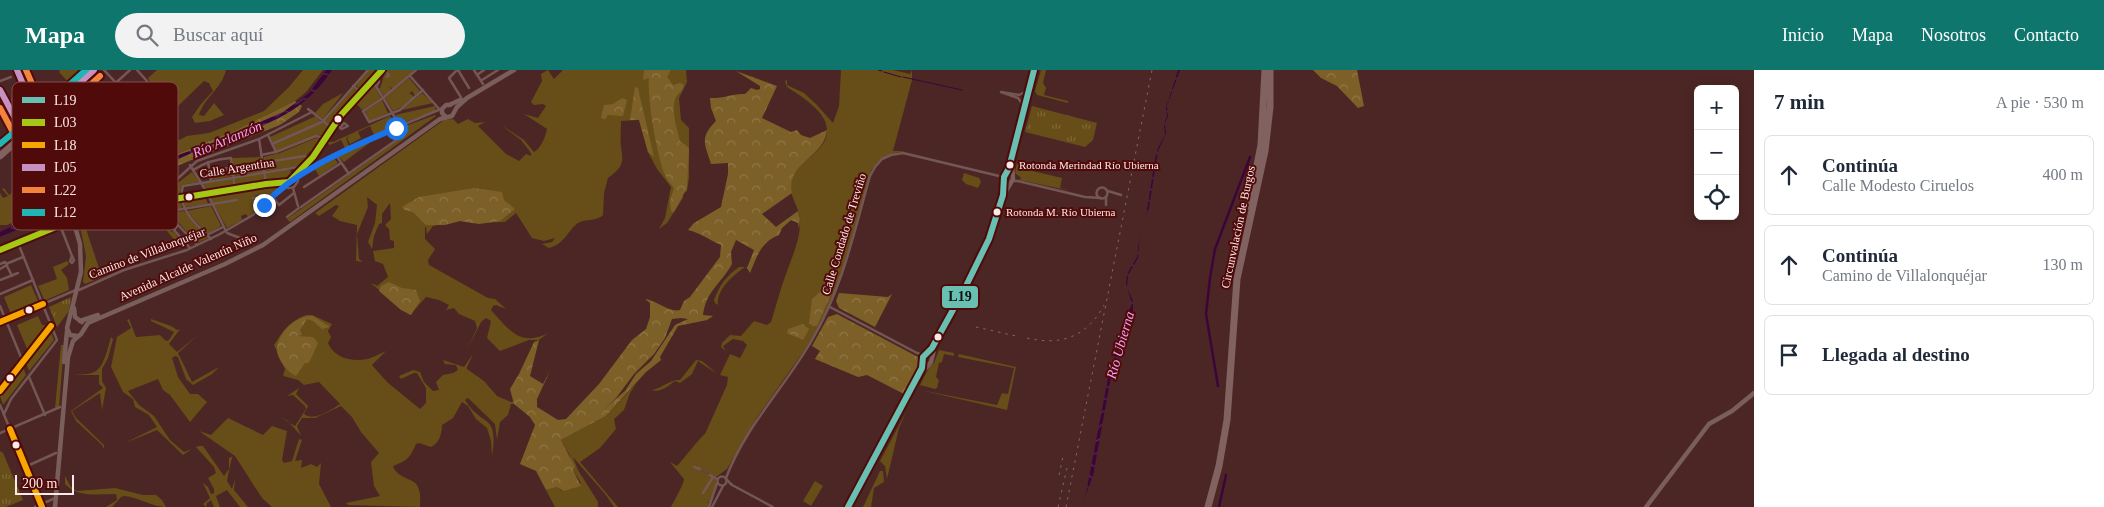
<!DOCTYPE html>
<html lang="es">
<meta charset="utf-8">
<style>
:root{--surface:#fff;--page:#f2f2f3;--text:#1f2937;--muted:#747a83;--line:#e0e1e3;--accent:#0f766e}
body{margin:0;font-family:Georgia,serif;background:var(--page);color:var(--text)}
.controls{position:absolute;right:15px;top:15px;display:grid;overflow:hidden;border-radius:8px;box-shadow:0 2px 12px #0003}
.controls button{width:45px;height:45px;display:grid;place-items:center;padding:0;border:0;border-bottom:1px solid var(--line);background:var(--surface);color:var(--text);font:25px sans-serif}
.scale{position:absolute;left:15px;bottom:12px;width:59px;box-sizing:border-box;padding-left:5px;border:2px solid #fce9e7;border-top:0;font-size:14px;line-height:18px;white-space:nowrap;color:#fce9e7;-webkit-text-stroke:4px #500a0a;paint-order:stroke}
.stop{position:absolute;width:15px;height:15px;margin:-11px;border:4px solid #1a73e8;border-radius:50%;background:#fff}
.stop.end{background:#1a73e8;border-color:#fff;box-shadow:0 1px 5px #0008}
.list{margin:0;padding:0;list-style:none}
h2{display:flex;justify-content:space-between;align-items:center;height:65px;margin:0;padding:0 20px;font-size:21px}
h2 small{font-size:16px;font-weight:400;color:var(--muted)}
.list li{display:grid;grid-template-columns:32px 1fr auto;gap:15px;align-items:center;box-sizing:border-box;height:80px;margin:0 10px 10px;padding:0 10px;border:1px solid var(--line);border-radius:8px}
.list b{display:block;font-size:19px;white-space:nowrap}
.list p{margin:0;font-size:16px;white-space:nowrap;color:var(--muted)}
.list em{font-size:16px;font-style:normal;color:var(--muted)}
.icon{flex:none;width:28px;height:28px;fill:none;stroke:currentColor;stroke-width:2;stroke-linecap:round;stroke-linejoin:round}
.map{position:relative;flex:none;width:1754px;height:437px;overflow:hidden}
header{display:flex;align-items:center;gap:30px;box-sizing:border-box;height:70px;padding:0 25px;background:var(--accent);color:#fff}
header strong{font-size:24px}
nav{display:flex;gap:28px;margin-inline-start:auto;font-size:18px}
.search{width:350px;height:45px;background:var(--page);display:flex;align-items:center;gap:12px;box-sizing:border-box;padding:0 18px;border-radius:28px;color:var(--muted);font-size:19px}
main{display:flex}
aside{flex:1;background:var(--surface)}
.map>svg:first-child{display:block}
.green{fill:#674d17}
.forest{fill:url(#forest-crowns);fill-rule:evenodd}
.park{fill:url(#park-tufts)}
.water{fill:url(#water-waves)}
.lines{fill:none;stroke-linecap:round;stroke-linejoin:round}
.stream{stroke:#3c053a;stroke-width:1}
.canal{stroke:#3c053a;stroke-width:2.5}
.river{stroke:#3c053a;stroke-width:4}
.street-tunnel{stroke:#664341;stroke-width:2.5;stroke-dasharray:2.5 1;stroke-linecap:butt}
.street{stroke:#735755;stroke-width:2.5}
.secondary{stroke:#7a5e5c;stroke-width:4.5}
.highway{stroke:#816260;stroke-width:7}
.rail{stroke:#806765;stroke-width:1;stroke-dasharray:2.5 5;stroke-linecap:butt}
.bus-1-casing{stroke:#500a0a;stroke-width:10}
.bus-2-casing{stroke:#500a0a;stroke-width:10}
.bus-3-casing{stroke:#500a0a;stroke-width:10}
.bus-4-casing{stroke:#500a0a;stroke-width:10}
.bus-5-casing{stroke:#500a0a;stroke-width:10}
.bus-6-casing{stroke:#500a0a;stroke-width:10}
.bus-1{stroke:#68c0b2;stroke-width:6}
.bus-2{stroke:#a5c715;stroke-width:6}
.bus-3{stroke:#f7a600;stroke-width:6}
.bus-4{stroke:#c691c1;stroke-width:6}
.bus-5{stroke:#f3843c;stroke-width:6}
.bus-6{stroke:#20b6b5;stroke-width:6}
.route{stroke:#1a73e8;stroke-width:6}
.bus-dot{fill:#fce9e7;stroke:#500a0a;stroke-width:2}
.labels{text-anchor:middle;stroke-width:4;stroke-linejoin:round;paint-order:stroke}
.bus-label{font-size:11px;fill:#fce9e7;stroke:#500a0a;text-anchor:start}
.street-label{font-size:12px;fill:#fce9e7;stroke:#500a0a}
.water-label{font-size:14px;font-style:italic;fill:#f2a1f2;stroke:#500a0a}
.key{fill:#500a0a;stroke:#844d4c;stroke-width:1}
.key-label{font-size:14px;fill:#fce9e7}
.line-badge{stroke:#500a0a;stroke-width:2}
.pale-badge-label{font-size:14px;text-anchor:middle;font-weight:bold;fill:#111}
</style>
<header>
<strong>Mapa</strong>
<div class="search"><svg class="icon" aria-label="search" viewBox="0 0 24 24"><circle cx="10" cy="10" r="6"/><path d="M15 15l6 6"/></svg>Buscar aquí</div>
<nav><a>Inicio</a><a>Mapa</a><a>Nosotros</a><a>Contacto</a></nav>
</header>
<main>
<div class="map">
<svg width="1754" height="437" viewBox="0 0 1754 437">
<defs>
<pattern id="forest-crowns" width="20" height="18" patternUnits="userSpaceOnUse" patternTransform="scale(1.25)"><rect width="20" height="18" fill="#7c6028"/><path d="M2 6a3 3 0 1 1 6 0M12 15a3 3 0 1 1 6 0" fill="none" stroke="#907747"/></pattern>
<pattern id="park-tufts" width="24" height="20" patternUnits="userSpaceOnUse" patternTransform="scale(1.25)"><rect width="24" height="20" fill="#674d17"/><path d="M3 7l-1-3M5 7V3M7 7l1-3M15 17l-1-3M17 17v-4M19 17l1-3" fill="none" stroke="#7e6739"/></pattern>
<pattern id="water-waves" width="16" height="10" patternUnits="userSpaceOnUse" patternTransform="scale(1.25)"><rect width="16" height="10" fill="#3c053a"/><path d="M0 5q4-4 8 0t8 0" fill="none" stroke="#592956"/></pattern>
</defs>
<rect width="100%" height="100%" fill="#4c2624"/>
<g class="green">
<path d="M60 0H85L70 14 59 2Z"/>
<path d="M157 0H226C222 18 204 28 199 45L204 46 214 33 224 45 210 51 195 53 192 47 201 34 213 21 209 13 204 11 177 37C170 54 160 46 168 70L173 73 187 66 209 63 264 41 289 17 303 0H323L306 22 295 31 234 61 83 122 68 117 60 97 151 14 148 8Z"/>
<path d="M369 0H378L376 3 378 4 360 21 356 15Z"/>
<path d="M387 0H414L393 19 389 16 392 20 384 26 379 19 381 17 379 16H381L384 5H381Z"/>
<path d="M548 0 554 9 563 0H686L687 12 679 28 681 50 689 58V108L687 121 683 123V128L667 153 659 159 665 148 671 117 657 99 648 82 639 50 621 51C621 59 620 69 621 77 624 94 622 97 608 108L604 123 603 145C597 151 588 149 580 152 569 157 566 174 549 178L542 174 552 172 555 168 544 171 532 168 516 143 505 152 472 153 460 151 433 156 427 164 426 157H425V169L435 179 428 190 429 195 488 228 495 229 506 239 496 235 493 236 491 240C508 258 519 278 548 263L539 270H529L500 281 487 268 491 251 486 248 481 252 467 280 477 258 475 251 459 244 454 238 446 240 449 235 439 230 426 227 410 245 373 215H370L374 214 377 216 388 207 383 194 375 191 373 181 394 178V171L390 170 389 159 385 155 391 149 390 133 382 144V153L379 154 374 166 372 179 368 172 375 153 377 135 367 127 368 137 357 164 359 189 363 192 356 191 357 155 340 151 332 146 339 136 336 135 319 146 315 143 444 50 453 49 458 54 468 49 475 53 485 52 478 56 506 84 519 91 526 84 531 86V83L521 70 501 55 524 70 534 82C541 78 545 68 547 59L524 44 538 48 546 36 543 34 534 35 531 32 542 11 541 4Z"/>
<path d="M841 0H893L910 4 912 0V10L893 81H905C890 83 879 88 871 101L843 201 827 240 811 271 758 346 727 399 716 407V416L710 432H707L709 433 708 437H671C675 429 683 416 684 409L670 392 677 396C682 391 701 366 705 364L727 315 728 307 720 305 730 284 740 288 747 275 743 271 733 269 723 276 726 281 721 277 722 273 730 265 741 266 754 251 767 255 771 252C776 236 780 220 786 204 792 187 801 168 800 149 799 137 788 124 791 112 795 92 828 82 827 60 827 42 801 26 787 17L785 12 787 9V15L804 23 816 34 833 53 839 36Z"/>
<path d="M1041 0H1046L1043 13 1046 18 1044 25 1068 31V33L1037 25 1035 21Z"/>
<path d="M409 8 420 21 415 26 412 21 409 24H411L414 27 402 37 393 41 385 28Z"/>
<path d="M374 15 381 28 362 40 356 33Z"/>
<path d="M353 18 359 22 334 51 339 47 333 55H330L324 50Z"/>
<path d="M343 23 323 49 315 43 323 34Z"/>
<path d="M422 23 433 33 402 40Z"/>
<path d="M382 30 388 43 369 51 365 41Z"/>
<path d="M435 36 436 41 402 53 395 45Z"/>
<path d="M435 45 436 46 290 152 287 149 407 64 403 57Z"/>
<path d="M316 46 321 52 273 73 270 67Z"/>
<path d="M390 46 396 55 395 56 374 65 370 56 358 62 361 68 350 74 347 68 351 65 346 68 349 76 345 78 341 70 330 75 326 72H333Z"/>
<path d="M324 52 329 57 326 66 317 65 276 81 274 74Z"/>
<path d="M38 65 64 131 56 121 48 103 55 122 63 132 7 155H0V123L3 128 8 126 2 119 4 118 9 125 47 100 35 69Z"/>
<path d="M316 68 322 69 312 82 310 81 307 85 264 92V87L280 83Z"/>
<path d="M376 68 344 92 339 87 340 85Z"/>
<path d="M306 86 310 89 304 95 265 101 264 93Z"/>
<path d="M261 87 262 92 233 96 232 88Z"/>
<path d="M334 88 338 93 319 106 315 99Z"/>
<path d="M262 93 263 102 234 106 233 98Z"/>
<path d="M1017 93 1020 98 1062 108 1060 118 1071 121 1020 110 1021 108 1015 103Z"/>
<path d="M231 98 233 106 211 110 210 101Z"/>
<path d="M290 99 291 103H295C286 109 274 113 266 112L265 103Z"/>
<path d="M192 102 199 112 182 115 179 126 157 129Z"/>
<path d="M263 103 265 113 236 116 235 108Z"/>
<path d="M964 103 979 108 981 112 978 118 966 114 962 110Z"/>
<path d="M233 108 234 117 208 121 203 113Z"/>
<path d="M279 113 281 117 270 126 268 124 254 126 257 130 252 136 258 139 248 147 246 144 241 146 242 150 227 158 214 135 238 131 213 133 209 125Z"/>
<path d="M204 124 208 134 185 137 183 129Z"/>
<path d="M181 130 182 139 164 142 166 143 184 141 208 168 197 173 178 152 170 162 173 161 185 175 181 178 167 161 159 135 122 140Z"/>
<path d="M211 136 221 156 209 163H206L187 141Z"/>
<path d="M117 139V141L83 150 102 207 85 214 83 212 86 186 79 151 85 146Z"/>
<path d="M67 191 69 194 61 200 67 208 69 220 46 230 44 229 38 216 57 209 53 197Z"/>
<path d="M739 197H745C734 205 716 219 718 235L715 233 714 230C719 216 727 205 739 197Z"/>
<path d="M31 215 39 233 11 244 4 227Z"/>
<path d="M306 245H312L332 254 328 261 331 267 328 273C334 288 352 292 367 289 373 288 379 284 386 281L372 295 387 312 420 339 426 333V318L417 303H414L401 309 399 306 413 300 420 302 424 312 433 321 439 320 436 312 443 305 453 303 458 300 456 295 445 294 443 290 464 297 473 284 467 297V299L484 311 497 326 511 332 514 331V334H511L508 345 500 352 497 370 495 354 468 328 465 330C482 358 499 342 492 386L491 371 487 358 476 349 468 336 462 332 453 348 442 355C442 364 439 373 431 377L419 373 416 374C409 389 408 390 393 396 397 409 415 408 418 417 421 423 420 430 420 437L348 435 346 433 380 426 374 416 371 392 379 383 361 362 352 347 341 336 315 348H302L297 356 301 366 288 351 280 347 295 356 306 339 305 336 293 325 287 326 299 318 296 324 308 336 304 344C314 352 331 340 340 334L319 312 304 315 298 310 283 306 285 299 274 275C284 260 287 253 306 245Z"/>
<path d="M38 246 42 255H48L28 281 17 255Z"/>
<path d="M129 249 136 267 160 265 166 271 169 270 174 262 151 251V249L171 256 177 260 180 259 169 274 177 282 198 265 178 283 192 312 219 297 212 304 193 315 186 309 178 287 175 286 172 288 178 307 190 324H198L207 332 190 352 170 325 163 320 158 309 128 321 139 335 154 346 170 370 184 382 192 379 183 385 157 360 125 373 157 357 149 345 135 337 133 329 123 322 111 297 117 267 131 258 127 250Z"/>
<path d="M51 262 54 270 29 301 26 293Z"/>
<path d="M111 267 113 269 108 288 102 299V311L106 318 102 340 100 323 72 341 76 348 104 375V379L102 375 76 351 71 341 103 318 99 314V305H74C80 304 89 305 94 302 105 297 108 276 111 267Z"/>
<path d="M61 275H64L59 337 55 338Z"/>
<path d="M939 280 954 283V286L944 284 942 292 939 293 936 307 939 310 937 318 935 319 920 315 930 296 934 293Z"/>
<path d="M959 284 1016 297 1007 340 920 320 997 335 1002 323 1008 324 1014 298 958 287Z"/>
<path d="M696 290 702 291 717 304 698 291 692 304 680 313 675 311C668 316 660 323 652 320 662 318 671 309 680 310Z"/>
<path d="M23 297 26 305 3 335 0 326Z"/>
<path d="M636 314 630 323 624 340 614 349 616 359 600 378 580 392 618 437H614L606 425 573 387 578 400 598 432V437H555L546 420 557 417 562 421 581 413 573 400 570 386 561 370 606 346Z"/>
<path d="M906 342 899 358 887 409 885 396 880 391Z"/>
<path d="M228 348 263 365 272 356 287 361 282 390 284 393 292 391 299 369 302 370 295 391 302 390 301 398 311 394 317 397 321 393 319 414 331 437H272L262 428 235 386 199 361 211 365Z"/>
<path d="M199 376H203L224 406 229 399V388L233 386C231 388 228 407 227 411L232 419 235 409 234 420 248 437H240L227 420 216 426 220 437H214L211 430 207 433 206 437 203 434 210 428 203 413 208 417 211 424 214 423V419L208 408 216 403 214 397 196 377Z"/>
<path d="M880 401H883L884 412 874 418 871 437H863Z"/>
<path d="M65 406 71 417 77 421 115 418 143 425H156L162 430 166 437C152 437 139 427 124 426L121 427 112 437H106L117 430 116 424C98 424 78 428 65 414Z"/>
<path d="M815 411 823 416 811 436 803 431Z"/>
</g>
<g class="forest">
<path d="M644 0H671L667 7 673 15 680 13 684 15C683 22 677 23 675 29 671 41 677 59 680 71L689 78 687 118 674 142 671 141 670 131 674 118C671 114 667 110 665 105 657 87 647 28 649 8L643 10Z"/>
<path d="M1313 0H1357L1364 36 1358 38 1337 16 1321 8Z"/>
<path d="M736 1 777 16 762 48 791 62 797 60 801 65 810 68 827 60C825 87 785 94 792 123L762 144 776 157 798 141 800 149 799 159 798 153 791 150 782 158 779 165C761 172 757 186 750 203L747 198 754 180 736 170 731 182 732 194C721 214 706 221 703 245L713 246 707 250 678 256 660 287 661 290 646 302 606 346 561 370 575 397 573 400 581 416 563 421 557 417 546 420 536 401 520 394 535 355 530 347 514 334 510 319 519 304 534 272 539 270 530 306 543 314 550 301 537 329V337L558 350 566 349 599 314 632 270 646 259 650 247V233L645 229C656 230 669 243 680 240L684 231 690 227 720 187 721 175C709 170 701 163 688 160L694 153 721 137 728 104V93L711 94C705 74 699 68 716 51L711 38 710 28C722 29 734 23 745 24L751 18 757 20 760 19V16ZM681 248 688 249 675 255 651 291 636 304 625 321 604 339 616 328 634 304 654 284 665 268 672 249Z"/>
<path d="M635 17 638 18 654 87 648 82 639 50H630Z"/>
<path d="M622 28 627 30 623 46 608 45 605 49 601 48 604 35 613 34Z"/>
<path d="M295 31 302 36 299 42 280 55 154 105 89 140 83 122 234 61Z"/>
<path d="M474 118 502 122 504 130 515 139 500 151 479 154 460 151 445 155H426L413 142 405 140 402 137 419 127Z"/>
<path d="M389 212 402 218 416 220 420 231 411 245 401 240 379 221 381 216Z"/>
<path d="M829 214 832 222 817 256H813L809 253 812 229Z"/>
<path d="M839 223 888 227 892 224 875 257 839 238 836 231Z"/>
<path d="M837 244 918 287 920 292 904 324 867 305 858 307 815 289 820 281 812 276 828 247Z"/>
<path d="M313 246 330 257 322 259 313 251 307 249 300 260 302 265 296 266 313 267 318 273 310 291 308 293H305L296 306C288 303 276 288 277 278 279 262 296 245 313 246Z"/>
<path d="M803 254 809 259 803 270 787 263 788 259Z"/>
</g>
<g class="park">
<path d="M1032 36 1097 53 1093 70 1085 77 1025 62Z"/>
<path d="M71 227 69 241 57 257 49 237Z"/>
<path d="M0 381 3 383 23 430 6 437H0Z"/>
</g>
<g class="water">
<path d="M326 0H332C299 50 258 56 206 77 177 89 149 103 120 115 110 118 103 125 93 127L87 124 85 126V141L75 144 72 141 68 144 52 145 0 167V162L8 158 60 137 63 132 83 122 97 124 105 118 138 106 181 84 215 72 283 42 309 23Z"/>
<path d="M1178 0H1180L1167 36 1168 46 1165 54 1166 64 1158 81 1149 138 1140 162 1138 188 1128 205 1127 218 1133 231V243L1127 250 1125 256 1112 301 1093 406 1081 437 1086 423 1109 303 1116 285 1121 257 1132 234 1126 214 1127 204 1137 187 1140 162 1146 146 1155 89 1158 78 1165 65 1164 55 1167 46 1166 38Z"/>
</g>
<g class="lines">
<g class="stream">
<path d="M878 0 882 1"/>
<path d="M884 2 901 7"/>
<path d="M903 7 962 20"/>
</g>
<g class="canal">
<path d="M1218 316 1206 244 1210 208 1215 179 1250 87"/>
<path d="M1219 437 1226 405"/>
</g>
<path class="river" d="M81 131 95 126"/>
<path class="street-tunnel" d="M700 399 710 405"/>
<g class="street">
<path d="M104 0 131 29"/>
<path d="M383 0 389 5 387 7"/>
<path d="M416 0 383 28 363 41 369 52 400 40 423 20"/>
<path d="M457 0 449 8 462 29"/>
<path d="M458 0 469 18"/>
<path d="M474 0 483 14"/>
<path d="M477 5 484 0"/>
<path d="M410 6 440 40"/>
<path d="M482 10 498 0"/>
<path d="M0 11 11 7"/>
<path d="M377 15 379 12 377 6"/>
<path d="M353 16 362 23"/>
<path d="M110 18 130 0"/>
<path d="M0 20 20 57 22 65"/>
<path d="M75 22 104 53"/>
<path d="M1024 36 1018 28 1001 22 1019 25 1027 21"/>
<path d="M57 38 84 67 88 68 146 14 147 11 137 0"/>
<path d="M0 39 18 26"/>
<path d="M312 42 332 58"/>
<path d="M72 53 95 32"/>
<path d="M335 54C337 55 339 58 342 59L348 56 344 53 340 58"/>
<path d="M268 65 276 82"/>
<path d="M259 69 266 114"/>
<path d="M272 74 322 52 368 0"/>
<path d="M0 75 21 58"/>
<path d="M261 85 276 82 316 66 325 68"/>
<path d="M336 85 349 104"/>
<path d="M208 92 211 111"/>
<path d="M190 95 206 121 227 163 248 171"/>
<path d="M56 99 63 90"/>
<path d="M193 100C205 92 217 89 231 88L235 118"/>
<path d="M209 101 305 86 311 89"/>
<path d="M292 109 313 87 341 45 382 0"/>
<path d="M282 111 295 105"/>
<path d="M1012 111H1018L1085 127 1101 128"/>
<path d="M284 116 288 118 294 117 298 111 297 107"/>
<path d="M304 117 341 93"/>
<circle cx="1102" cy="123" r="5.5"/>
<path d="M293 118 298 136"/>
<path d="M1108 121 1121 125"/>
<path d="M272 126 279 135 294 123"/>
<path d="M253 128 259 127 264 135"/>
<path d="M152 132 197 91 259 69 312 42 308 39"/>
<path d="M1106 135V127"/>
<path d="M301 137 405 64 374 13"/>
<path d="M287 147 299 138"/>
<path d="M166 150 165 142 237 130"/>
<path d="M60 155 72 186"/>
<path d="M207 165 223 157"/>
<path d="M211 169C196 154 176 138 183 116L304 96"/>
<path d="M190 178 174 160 178 155 197 175"/>
<path d="M0 180 73 150 101 141 266 114 280 112 287 113"/>
<path d="M72 186 74 190 72 193 70 191Z"/>
<path d="M0 194 5 192 7 195 0 199"/>
<path d="M6 194 23 187"/>
<path d="M7 196 12 206"/>
<path d="M0 210 18 203"/>
<path d="M79 220 124 200 187 180 220 164 253 145 287 113 331 87 366 70 441 39"/>
<path d="M0 224 33 210"/>
<path d="M0 236 23 292"/>
<path d="M830 237 917 283 924 285"/>
<path d="M0 252 76 220"/>
<path d="M29 307 45 345"/>
<path d="M0 321 51 256"/>
<path d="M0 335 42 437"/>
<path d="M4 344 11 329 57 270 18 173"/>
<path d="M0 363 60 337"/>
<path d="M25 397 56 383"/>
<path d="M694 397 700 399"/>
<path d="M710 405 717 409"/>
<circle cx="722" cy="411" r="4.5"/>
<path d="M726 408C745 357 785 317 812 270 842 219 854 163 870 106L875 97 882 89 891 85 903 83 999 106 1004 109"/>
<path d="M726 409 732 415 773 437"/>
<path d="M703 423 713 407"/>
<path d="M35 437 53 429"/>
<path d="M709 437 717 413"/>
<path d="M712 437 723 416"/>
</g>
<g class="secondary">
<path d="M17 0 37 48"/>
<path d="M449 35 460 30"/>
<path d="M446 47 442 43V39L446 35H450"/>
<path d="M41 56 43 66"/>
<path d="M35 58 72 146 80 174 81 202 67 258 70 265 77 266"/>
<path d="M1006 121 1013 109 1012 96"/>
<path d="M74 238 75 247 82 252"/>
<path d="M80 251 98 245"/>
<path d="M64 292 67 261"/>
<path d="M924 300 931 292 934 280"/>
<path d="M55 437 68 287 73 271 81 264 88 253 225 194 263 175 440 49 452 46 457 37 467 28 514 0"/>
<path d="M848 437 922 298 923 287 932 278C953 239 1008 149 1004 107L1009 98 1034 0"/>
<path d="M1646 437 1709 354 1732 341 1754 323"/>
</g>
<g class="highway">
<path d="M38 48 47 43 94 0"/>
<path d="M26 63 34 48 39 49 42 52"/>
<path d="M0 86 26 63 35 58"/>
<path d="M1249 136 1261 75 1265 0"/>
<path d="M1208 437 1219 396 1227 350 1237 209 1265 81 1270 37V0"/>
</g>
<g class="rail">
<path d="M976 257 1016 266"/>
<path d="M1027 268C1061 276 1087 267 1104 235"/>
<path d="M1059 405 1063 386"/>
<path d="M1058 437 1067 398"/>
<path d="M1066 437 1152 0"/>
</g>
<defs>
<path id="bus-1" d="M848 437 922 298 923 287 932 278 965 218 989 169 1003 125 1004 107 1009 98 1034 0"/>
<path id="bus-2" d="M0 180 73 150 101 141 266 114 289 112 313 87 341 45 382 0"/>
<g id="bus-3">
<path d="M0 252 43 234"/>
<path d="M0 321 51 256"/>
<path d="M10 359 42 437"/>
</g>
<g id="bus-4">
<path d="M0 20 21 59 27 61C38 40 25 20 17 0"/>
<path d="M32 55 35 58 40 57 47 43 94 0"/>
</g>
<g id="bus-5">
<path d="M0 38 15 66 27 70C55 64 33 15 26 0"/>
<path d="M26 61 33 67 45 64 54 48 100 6"/>
</g>
<path id="bus-6" d="M0 74 19 58 27 43 49 33 86 0"/>
</defs>
<use href="#bus-1" class="bus-1-casing"/>
<use href="#bus-2" class="bus-2-casing"/>
<use href="#bus-3" class="bus-3-casing"/>
<use href="#bus-4" class="bus-4-casing"/>
<use href="#bus-5" class="bus-5-casing"/>
<use href="#bus-6" class="bus-6-casing"/>
<use href="#bus-1" class="bus-1"/>
<use href="#bus-2" class="bus-2"/>
<use href="#bus-3" class="bus-3"/>
<use href="#bus-4" class="bus-4"/>
<use href="#bus-5" class="bus-5"/>
<use href="#bus-6" class="bus-6"/>
</g>
<g class="lines">
<path class="route" d="M264 135C298 98 351 78 396 58"/>
</g>
<g class="bus-dot">
<circle cx="338" cy="49" r="4.5"/>
<circle cx="1010" cy="95" r="4.5"/>
<circle cx="189" cy="127" r="4.5"/>
<circle cx="997" cy="142" r="4.5"/>
<circle cx="29" cy="240" r="4.5"/>
<circle cx="938" cy="267" r="4.5"/>
<circle cx="10" cy="308" r="4.5"/>
<circle cx="16" cy="375" r="4.5"/>
</g>
<g class="labels">
<g class="bus-label">
<text x="1019" y="99">Rotonda Merindad Río Ubierna</text>
<text x="1006" y="146">Rotonda M. Río Ubierna</text>
</g>
<g class="street-label">
<text transform="translate(237 98) rotate(-9)" y="4">Calle Argentina</text>
<text transform="translate(1238 157) rotate(-78)" y="4">Circunvalación de Burgos</text>
<text transform="translate(844 164) rotate(-73)" y="4">Calle Condado de Treviño</text>
<text transform="translate(147 183) rotate(-21)" y="4">Camino de Villalonquéjar</text>
<text transform="translate(188 197) rotate(-24)" y="4">Avenida Alcalde Valentín Niño</text>
</g>
<g class="water-label">
<text transform="translate(227 69) rotate(-23)" y="5">Río Arlanzón</text>
<text transform="translate(1120 275) rotate(-74)" y="5">Río Ubierna</text>
</g>
</g>
<rect x="12" y="12" width="166" height="148" rx="8" class="key"/>
<rect x="22" y="27" width="23" height="6" fill="#68c0b2"/>
<rect x="22" y="49" width="23" height="7" fill="#a5c715"/>
<rect x="22" y="72" width="23" height="6" fill="#f7a600"/>
<rect x="22" y="94" width="23" height="7" fill="#c691c1"/>
<rect x="22" y="117" width="23" height="6" fill="#f3843c"/>
<rect x="22" y="139" width="23" height="7" fill="#20b6b5"/>
<g class="key-label">
<text x="54" y="35">L19</text>
<text x="54" y="57">L03</text>
<text x="54" y="80">L18</text>
<text x="54" y="102">L05</text>
<text x="54" y="125">L22</text>
<text x="54" y="147">L12</text>
</g>
<rect class="line-badge" x="941" y="215" width="38" height="24" rx="5" fill="#68c0b2"/>
<g class="pale-badge-label">
<text x="960" y="231">L19</text>
</g>
</svg>
<div class="controls">
<button>+</button>
<button>−</button>
<button><svg class="icon" aria-label="locate" viewBox="0 0 24 24"><circle cx="12" cy="12" r="6"/><path d="M12 2v4M12 18v4M2 12h4M18 12h4"/></svg></button>
</div>
<div class="scale">200 m</div>
<div class="stop" style="left:396px;top:58px"></div>
<div class="stop end" style="left:264px;top:135px"></div>
</div>
<aside>
<h2>7 min<small>A pie · 530 m</small></h2>
<ul class="list">
<li><svg class="icon" aria-label="ahead" viewBox="0 0 24 24"><path d="M12 20V5M6 11l6-6 6 6"/></svg><div><b>Continúa</b><p>Calle Modesto Ciruelos</p></div><em>400 m</em></li>
<li><svg class="icon" aria-label="ahead" viewBox="0 0 24 24"><path d="M12 20V5M6 11l6-6 6 6"/></svg><div><b>Continúa</b><p>Camino de Villalonquéjar</p></div><em>130 m</em></li>
<li><svg class="icon" aria-label="arrive" viewBox="0 0 24 24"><path d="M6 21V4h12l-3 4 3 4H6"/></svg><div><b>Llegada al destino</b></div></li>
</ul>
</aside>
</main>
